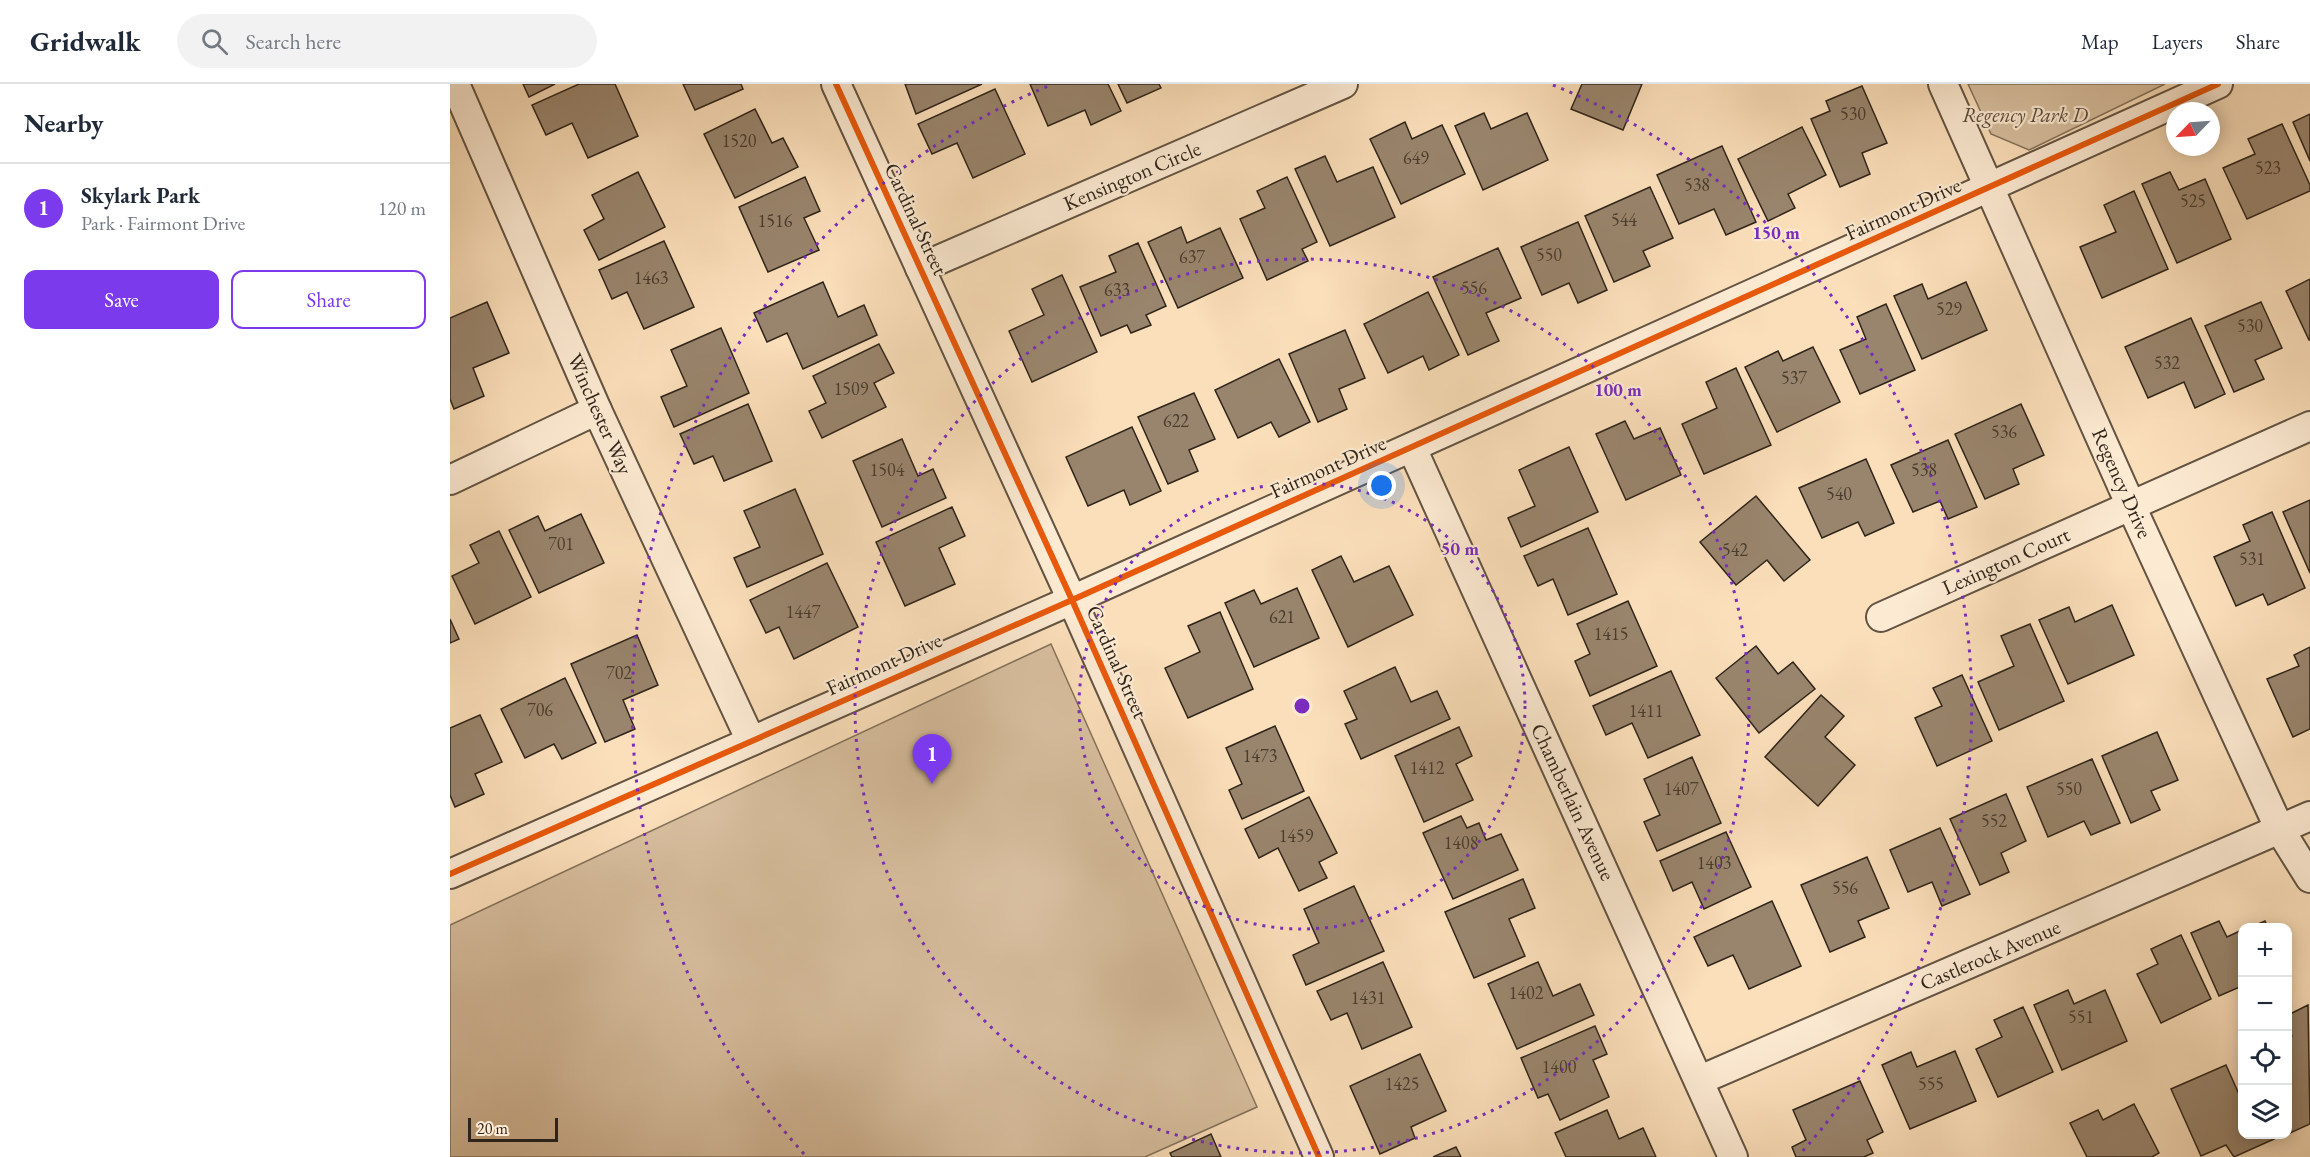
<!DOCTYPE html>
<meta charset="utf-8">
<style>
:root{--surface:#fff;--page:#f2f2f3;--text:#1f2937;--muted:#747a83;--line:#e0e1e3;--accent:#7c3aed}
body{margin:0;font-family:"EB Garamond",serif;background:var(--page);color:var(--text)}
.controls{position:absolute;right:18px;bottom:18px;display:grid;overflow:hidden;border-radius:12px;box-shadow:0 3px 15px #0003}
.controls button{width:54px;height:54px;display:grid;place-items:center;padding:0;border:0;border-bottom:2px solid var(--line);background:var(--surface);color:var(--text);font:30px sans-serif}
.compass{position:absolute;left:1716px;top:18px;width:54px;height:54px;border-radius:50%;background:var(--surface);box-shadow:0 3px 15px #0003;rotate:245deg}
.scale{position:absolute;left:18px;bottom:15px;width:90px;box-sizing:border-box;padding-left:6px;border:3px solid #2f241a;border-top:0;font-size:16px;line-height:21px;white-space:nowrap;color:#2f241a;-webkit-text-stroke:4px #fcead2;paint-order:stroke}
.you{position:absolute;left:932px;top:402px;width:21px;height:21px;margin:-15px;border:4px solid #fff;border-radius:50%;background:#1a73e8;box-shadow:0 0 0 9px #1a73e833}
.badge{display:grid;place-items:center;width:39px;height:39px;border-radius:50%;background:var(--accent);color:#fff;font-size:20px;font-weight:700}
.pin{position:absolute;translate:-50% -50px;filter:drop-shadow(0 2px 3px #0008)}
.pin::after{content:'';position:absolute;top:32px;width:21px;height:18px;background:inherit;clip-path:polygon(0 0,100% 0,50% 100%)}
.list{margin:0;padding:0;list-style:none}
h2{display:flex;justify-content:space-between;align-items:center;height:78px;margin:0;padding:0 24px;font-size:26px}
h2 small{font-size:20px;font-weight:400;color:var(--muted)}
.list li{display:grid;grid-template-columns:39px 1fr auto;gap:18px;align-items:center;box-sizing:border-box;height:90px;padding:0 24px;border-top:2px solid var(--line)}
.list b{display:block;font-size:22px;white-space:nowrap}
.list p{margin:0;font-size:20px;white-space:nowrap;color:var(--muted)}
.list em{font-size:20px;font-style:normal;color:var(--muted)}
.actions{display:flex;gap:12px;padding:18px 24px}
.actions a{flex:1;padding:14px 0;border:2px solid var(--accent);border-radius:12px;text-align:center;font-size:21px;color:var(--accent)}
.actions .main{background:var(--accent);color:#fff}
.icon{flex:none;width:33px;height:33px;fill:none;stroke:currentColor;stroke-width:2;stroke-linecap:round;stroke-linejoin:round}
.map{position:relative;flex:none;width:1860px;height:1073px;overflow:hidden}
header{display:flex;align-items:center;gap:36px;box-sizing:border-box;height:84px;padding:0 30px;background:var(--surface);border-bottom:2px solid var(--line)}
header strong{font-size:28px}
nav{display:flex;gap:33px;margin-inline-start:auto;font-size:21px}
.search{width:420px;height:54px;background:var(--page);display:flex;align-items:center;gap:15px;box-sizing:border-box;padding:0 21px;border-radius:33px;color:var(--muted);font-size:22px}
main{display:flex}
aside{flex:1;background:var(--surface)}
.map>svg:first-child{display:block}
.green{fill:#d8bf9f;stroke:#84725c;stroke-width:1.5}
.building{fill:#99856d;stroke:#2f241a;stroke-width:1.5}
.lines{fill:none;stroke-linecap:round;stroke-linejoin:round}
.street-casing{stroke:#625342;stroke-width:32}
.street{stroke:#fcead2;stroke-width:28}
.cycleway-casing{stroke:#fcead2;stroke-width:10}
.cycleway{stroke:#e8590c;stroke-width:6}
.ring{fill:none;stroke:#7b2cbf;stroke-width:3;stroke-dasharray:3 6}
.labels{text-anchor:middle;stroke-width:4.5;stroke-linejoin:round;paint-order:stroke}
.number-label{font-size:18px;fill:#4a3c2f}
.park-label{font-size:21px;font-style:italic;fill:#594b3b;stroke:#fcead2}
.street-label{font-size:21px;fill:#2f241a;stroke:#fcead2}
.centre{fill:#7b2cbf;stroke:#fcead2;stroke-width:3}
.ring-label{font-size:18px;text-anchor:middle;font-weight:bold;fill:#7b2cbf;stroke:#fcead2;stroke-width:4.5;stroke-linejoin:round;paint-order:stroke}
</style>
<header>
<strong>Gridwalk</strong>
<div class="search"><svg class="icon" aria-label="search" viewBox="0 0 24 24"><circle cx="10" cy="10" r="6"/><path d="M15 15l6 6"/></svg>Search here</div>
<nav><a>Map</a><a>Layers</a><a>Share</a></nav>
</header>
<main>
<aside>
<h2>Nearby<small></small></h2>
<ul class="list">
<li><span class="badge">1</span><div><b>Skylark Park</b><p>Park · Fairmont Drive</p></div><em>120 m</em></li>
</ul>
<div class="actions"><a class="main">Save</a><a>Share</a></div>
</aside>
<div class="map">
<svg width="1860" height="1073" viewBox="0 0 1860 1073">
<rect width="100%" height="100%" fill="#fbdfba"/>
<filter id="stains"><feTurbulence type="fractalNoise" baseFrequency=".00333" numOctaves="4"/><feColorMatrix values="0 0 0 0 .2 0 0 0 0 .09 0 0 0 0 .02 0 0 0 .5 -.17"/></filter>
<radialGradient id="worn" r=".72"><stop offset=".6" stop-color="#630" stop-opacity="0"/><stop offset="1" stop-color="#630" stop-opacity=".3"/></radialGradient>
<g class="green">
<path d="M1518 0H1715L1579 66 1541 50Z"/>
<path d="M601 560 807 1023 695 1073H0V841Z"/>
</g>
<g class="building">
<path d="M73 0H105L79 13Z"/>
<path d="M129 0H165L188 52 138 74 122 39 96 51 82 21Z"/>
<path d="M233 0H291L293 5 245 26Z"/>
<path d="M455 0H532L466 30Z"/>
<path d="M580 0H658L671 27 641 41 635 26 598 42Z"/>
<path d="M668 0H709L711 4 677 19Z"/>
<path d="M1132 0H1192L1173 46 1121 25Z"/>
<path d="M1412 2 1437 59 1412 69 1420 90 1390 103 1361 35 1380 27 1376 17Z"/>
<path d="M545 5 575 70 523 94 507 59 482 70 468 40Z"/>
<path d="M305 25 322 59 333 54 348 83 285 114 254 50Z"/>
<path d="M1034 29 1041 45 1077 29 1098 76 1033 106 1005 42Z"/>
<path d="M1860 30V77L1843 38Z"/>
<path d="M955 38 962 55 992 41 1015 90 951 120 920 55Z"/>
<path d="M1832 40 1860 101V107L1797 135 1773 84 1805 70 1798 55Z"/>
<path d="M1352 43 1376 91 1338 110 1345 124 1318 137 1288 75Z"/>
<path d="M1272 62 1306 138 1276 151 1264 125 1229 140 1207 91Z"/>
<path d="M875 72 887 98 923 83 945 133 880 162 845 85Z"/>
<path d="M188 88 215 143 149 176 134 146 154 135 142 111Z"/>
<path d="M1720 88 1729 106 1755 95 1781 155 1727 179 1692 100Z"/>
<path d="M355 93 370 127 354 134 369 166 318 188 289 123Z"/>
<path d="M837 93 867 158 852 165 858 177 817 196 790 135 815 124 807 107Z"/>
<path d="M1200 103 1223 154 1193 167 1200 182 1164 198 1135 132Z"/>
<path d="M1684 107 1718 185 1652 214 1630 163 1666 148 1654 121Z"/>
<path d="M1128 138 1157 206 1128 219 1119 199 1092 211 1071 163Z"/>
<path d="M731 143 737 159 770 144 793 194 728 224 698 158Z"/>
<path d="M214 157 244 223 194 245 177 208 162 215 149 186Z"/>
<path d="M688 159 716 222 696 231 701 241 681 249 677 241 651 252 630 203 666 188 659 172Z"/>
<path d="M1048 164 1071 214 1036 229 1049 257 1018 271 983 193Z"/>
<path d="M612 191 647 268 582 298 559 247 594 231 582 205Z"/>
<path d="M1860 195V256H1859L1836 207Z"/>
<path d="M373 198 388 233 414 221 427 251 353 285 337 249 317 258 304 229Z"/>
<path d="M1516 198 1537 246 1472 275 1444 212 1472 200 1478 215Z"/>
<path d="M978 208 1009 271 979 286 973 272 938 289 914 240Z"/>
<path d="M37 218 59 269 23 284 34 312 4 325 0 315V234Z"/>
<path d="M1811 218 1832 264 1805 276 1814 295 1784 308 1755 242Z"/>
<path d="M1436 220 1465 286 1410 310 1390 266 1416 255 1407 233Z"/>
<path d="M1741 234 1775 310 1745 324 1734 298 1698 314 1675 263Z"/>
<path d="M271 244 299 309 224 343 211 313 237 302 221 266Z"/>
<path d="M895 246 915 294 889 305 897 325 868 338 839 270Z"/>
<path d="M429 260 444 289 424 299 436 323 372 354 359 327 376 319 363 292Z"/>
<path d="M1363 263 1390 318 1327 348 1295 283 1328 267 1333 277Z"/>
<path d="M829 275 860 338 829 353 821 338 788 354 765 306Z"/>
<path d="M1286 284 1321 361 1254 390 1232 340 1267 324 1256 298Z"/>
<path d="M744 309 765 355 739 366 748 387 718 400 688 333Z"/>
<path d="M298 320 322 377 274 397 263 372 244 380 230 350Z"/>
<path d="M1571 320 1594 371 1563 385 1569 400 1535 415 1505 350Z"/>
<path d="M1175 337 1184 355 1210 344 1231 391 1176 416 1146 350Z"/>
<path d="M682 343 711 407 680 421 674 406 638 422 616 373Z"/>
<path d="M452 355 468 392 483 385 496 414 432 443 403 377Z"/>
<path d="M1498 356 1527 423 1498 435 1490 417 1463 428 1441 381Z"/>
<path d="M1119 363 1148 428 1071 463 1058 434 1085 422 1069 386Z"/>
<path d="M1416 375 1444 439 1415 452 1408 438 1372 454 1349 404Z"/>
<path d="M345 405 373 470 297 503 284 474 310 463 294 427Z"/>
<path d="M1306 412 1360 476 1334 497 1317 476 1286 501 1250 458Z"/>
<path d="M1860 416V489L1833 428Z"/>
<path d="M502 423 515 452 489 464 505 500 455 522 426 458Z"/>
<path d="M1822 428 1855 504 1818 521 1813 510 1786 522 1764 473 1800 457 1793 441Z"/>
<path d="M131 430 154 479 89 509 59 446 88 432 95 447Z"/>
<path d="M1138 444 1167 510 1118 531 1103 495 1088 502 1074 472Z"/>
<path d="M49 447 81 513 25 540 2 492 29 479 20 461Z"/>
<path d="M891 472 904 498 939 482 963 531 898 563 862 486Z"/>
<path d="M377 479 408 543 344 575 329 543 316 549 300 516Z"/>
<path d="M847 504 869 554 804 583 775 519 804 506 811 520Z"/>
<path d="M1178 517 1207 582 1140 612 1125 577 1140 570 1127 540Z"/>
<path d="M1662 521 1684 571 1618 600 1589 536 1619 523 1625 538Z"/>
<path d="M770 528 803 605 738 634 715 584 750 568 738 542Z"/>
<path d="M0 535 9 555 0 559Z"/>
<path d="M1580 540 1614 617 1549 646 1528 598 1564 582 1551 552Z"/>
<path d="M187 551 208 601 173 616 185 645 155 658 121 580Z"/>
<path d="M1306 562 1328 590 1343 578 1365 605 1309 649 1266 594Z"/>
<path d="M1860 563V645L1843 653 1817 595 1849 582 1844 571Z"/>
<path d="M945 583 961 618 987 607 1000 635 911 675 895 640 907 635 894 607Z"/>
<path d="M1221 587 1250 651 1198 674 1182 639 1156 651 1143 622Z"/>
<path d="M1512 591 1542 657 1487 682 1465 634 1492 622 1483 604Z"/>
<path d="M115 594 146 659 112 675 104 660 75 674 51 625Z"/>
<path d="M1371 611 1394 632 1375 653 1405 681 1368 722 1315 673Z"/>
<path d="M30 631 52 678 25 690 34 710 5 723 0 711V644Z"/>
<path d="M825 642 854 707 792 735 779 706 792 700 776 664Z"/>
<path d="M1009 643 1022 672 1006 680 1023 716 974 738 945 672Z"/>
<path d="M1707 648 1728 696 1701 707 1710 726 1681 739 1652 672Z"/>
<path d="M1242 673 1271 739 1207 767 1194 738 1210 731 1194 695Z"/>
<path d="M1642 675 1670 739 1641 751 1634 737 1598 753 1577 703Z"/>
<path d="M1556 710 1576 757 1551 769 1559 788 1530 801 1500 735Z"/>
<path d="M859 713 887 769 869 778 877 794 849 807 828 764 809 774 795 745Z"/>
<path d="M1011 732 1017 744 1029 739 1036 756 1051 750 1068 786 1003 815 973 749Z"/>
<path d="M1490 744 1520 810 1492 822 1482 798 1458 808 1440 766Z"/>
<path d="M1276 748 1301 803 1254 825 1242 798 1223 807 1210 777Z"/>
<path d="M1417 773 1439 824 1408 837 1415 853 1380 868 1351 801Z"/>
<path d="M1073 795 1085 824 1059 835 1075 872 1024 894 995 828Z"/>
<path d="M904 802 934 867 856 901 843 871 869 859 854 825Z"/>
<path d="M1322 817 1351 882 1299 905 1283 871 1258 882 1244 853Z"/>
<path d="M1769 837 1777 853 1792 846V902L1769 912 1741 849Z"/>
<path d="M1815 837 1818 844H1799Z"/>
<path d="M1731 851 1761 915 1711 939 1687 890 1708 880 1701 865Z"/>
<path d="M933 878 962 943 912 965 897 929 881 936 867 907Z"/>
<path d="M1088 878 1103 912 1130 900 1144 931 1067 965 1038 900Z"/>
<path d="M1618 906 1624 920 1655 906 1677 957 1612 986 1584 921Z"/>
<path d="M1858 921 1860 1040 1840 1049 1838 1043V955L1842 952 1838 942V931Z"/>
<path d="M1573 923 1603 988 1548 1013 1526 965 1552 953 1544 936Z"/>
<path d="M1145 942 1157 970 1143 976 1159 1013 1110 1036 1098 1010 1088 1014 1071 974Z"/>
<path d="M1505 967 1526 1017 1460 1045 1432 981 1461 968 1467 983Z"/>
<path d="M970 970 996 1027 961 1043 965 1054 930 1070 900 1002Z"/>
<path d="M1776 981 1792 1017V1050H1822L1824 1055 1784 1073 1776 1061 1751 1072 1721 1005Z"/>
<path d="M1410 997 1433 1048 1417 1056 1423 1069 1414 1073H1346L1342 1063 1356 1056 1343 1026Z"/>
<path d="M1684 1020 1709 1069 1702 1073H1637L1620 1039 1648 1026 1653 1036Z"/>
<path d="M1157 1026 1169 1055 1193 1044 1206 1073H1116L1105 1049Z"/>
<path d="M761 1050 771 1073H722L720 1069Z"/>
<path d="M1006 1063 1011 1073H983Z"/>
</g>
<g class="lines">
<defs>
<g id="street">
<path d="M5 0 147 326 301 657"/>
<path d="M386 0 622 516 869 1073"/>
<path d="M1493 0 1681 422 1830 746 1860 794"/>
<path d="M470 184 893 0"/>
<path d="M962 364 1283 1073"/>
<path d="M0 396 147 326"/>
<path d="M1431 533 1860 342"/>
<path d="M0 790 622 516 1768 0"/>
<path d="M1250 996 1860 732"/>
</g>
</defs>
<use href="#street" class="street-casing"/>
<use href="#street" class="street"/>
<defs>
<g id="cycleway">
<path d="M386 0 622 516 869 1073"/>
<path d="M0 790 622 516 1768 0"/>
</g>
</defs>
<use href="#cycleway" class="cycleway-casing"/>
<use href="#cycleway" class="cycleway"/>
</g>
<g class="ring">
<circle cx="852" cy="622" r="223"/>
<circle cx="852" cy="622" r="447"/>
<path d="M354 1070A670 670 0 0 1 601 1M1103 1A670 670 0 0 1 1350 1070"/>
</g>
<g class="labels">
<g class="number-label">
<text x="1403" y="36">530</text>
<text x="289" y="63">1520</text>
<text x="966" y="80">649</text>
<text x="1818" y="90">523</text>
<text x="1247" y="107">538</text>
<text x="1743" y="123">525</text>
<text x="1174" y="142">544</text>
<text x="325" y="143">1516</text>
<text x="1099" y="177">550</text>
<text x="742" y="179">637</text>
<text x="201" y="200">1463</text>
<text x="1024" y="210">556</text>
<text x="667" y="212">633</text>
<text x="1499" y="231">529</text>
<text x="1800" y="248">530</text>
<text x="1717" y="285">532</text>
<text x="1344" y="300">537</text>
<text x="401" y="311">1509</text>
<text x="726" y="343">622</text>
<text x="1554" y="354">536</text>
<text x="437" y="392">1504</text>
<text x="1474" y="392">538</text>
<text x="1389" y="416">540</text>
<text x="111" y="466">701</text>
<text x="1285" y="472">542</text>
<text x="1802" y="481">531</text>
<text x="353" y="534">1447</text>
<text x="832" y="539">621</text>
<text x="1161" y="556">1415</text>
<text x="169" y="595">702</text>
<text x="90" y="632">706</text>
<text x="1196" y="633">1411</text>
<text x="810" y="678">1473</text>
<text x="977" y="690">1412</text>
<text x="1231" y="711">1407</text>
<text x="1619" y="711">550</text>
<text x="1544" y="743">552</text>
<text x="846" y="758">1459</text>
<text x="1011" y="765">1408</text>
<text x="1264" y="785">1403</text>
<text x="1395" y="810">556</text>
<text x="1076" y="915">1402</text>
<text x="918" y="920">1431</text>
<text x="1631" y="939">551</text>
<text x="1109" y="989">1400</text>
<text x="952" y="1006">1425</text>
<text x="1481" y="1006">555</text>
</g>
<g class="park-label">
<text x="1575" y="38">Regency Park D</text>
</g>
<g class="street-label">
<text transform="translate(682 92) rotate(-23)" y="7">Kensington Circle</text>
<text transform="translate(1453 125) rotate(-24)" y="7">Fairmont Drive</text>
<text transform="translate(466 135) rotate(65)" y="7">Cardinal Street</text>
<text transform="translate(150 330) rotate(66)" y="7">Winchester Way</text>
<text transform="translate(878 383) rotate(-24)" y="7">Fairmont Drive</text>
<text transform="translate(1672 399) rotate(66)" y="7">Regency Drive</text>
<text transform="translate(1556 477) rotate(-24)" y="7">Lexington Court</text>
<text transform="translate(667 578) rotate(66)" y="7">Cardinal Street</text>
<text transform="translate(434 580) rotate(-24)" y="7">Fairmont Drive</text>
<text transform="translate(1123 718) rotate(65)" y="7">Chamberlain Avenue</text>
<text transform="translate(1540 871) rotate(-23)" y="7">Castlerock Avenue</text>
</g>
</g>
<circle cx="852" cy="622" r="9" class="centre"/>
<g class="ring-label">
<text x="1326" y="155">150 m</text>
<text x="1168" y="312">100 m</text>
<text x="1010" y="471">50 m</text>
</g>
<rect width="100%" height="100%" filter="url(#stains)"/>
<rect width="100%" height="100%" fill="url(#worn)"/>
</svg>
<div class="controls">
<button>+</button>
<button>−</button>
<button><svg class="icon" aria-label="locate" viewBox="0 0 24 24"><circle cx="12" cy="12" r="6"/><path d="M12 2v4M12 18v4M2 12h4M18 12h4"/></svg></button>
<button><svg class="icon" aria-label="layers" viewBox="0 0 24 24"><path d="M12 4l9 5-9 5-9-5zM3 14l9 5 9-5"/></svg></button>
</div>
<svg class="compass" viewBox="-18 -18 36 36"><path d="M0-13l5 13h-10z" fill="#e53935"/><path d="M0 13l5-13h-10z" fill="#747a83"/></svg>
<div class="scale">20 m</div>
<div class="you"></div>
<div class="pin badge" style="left:482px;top:700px">1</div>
</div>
</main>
